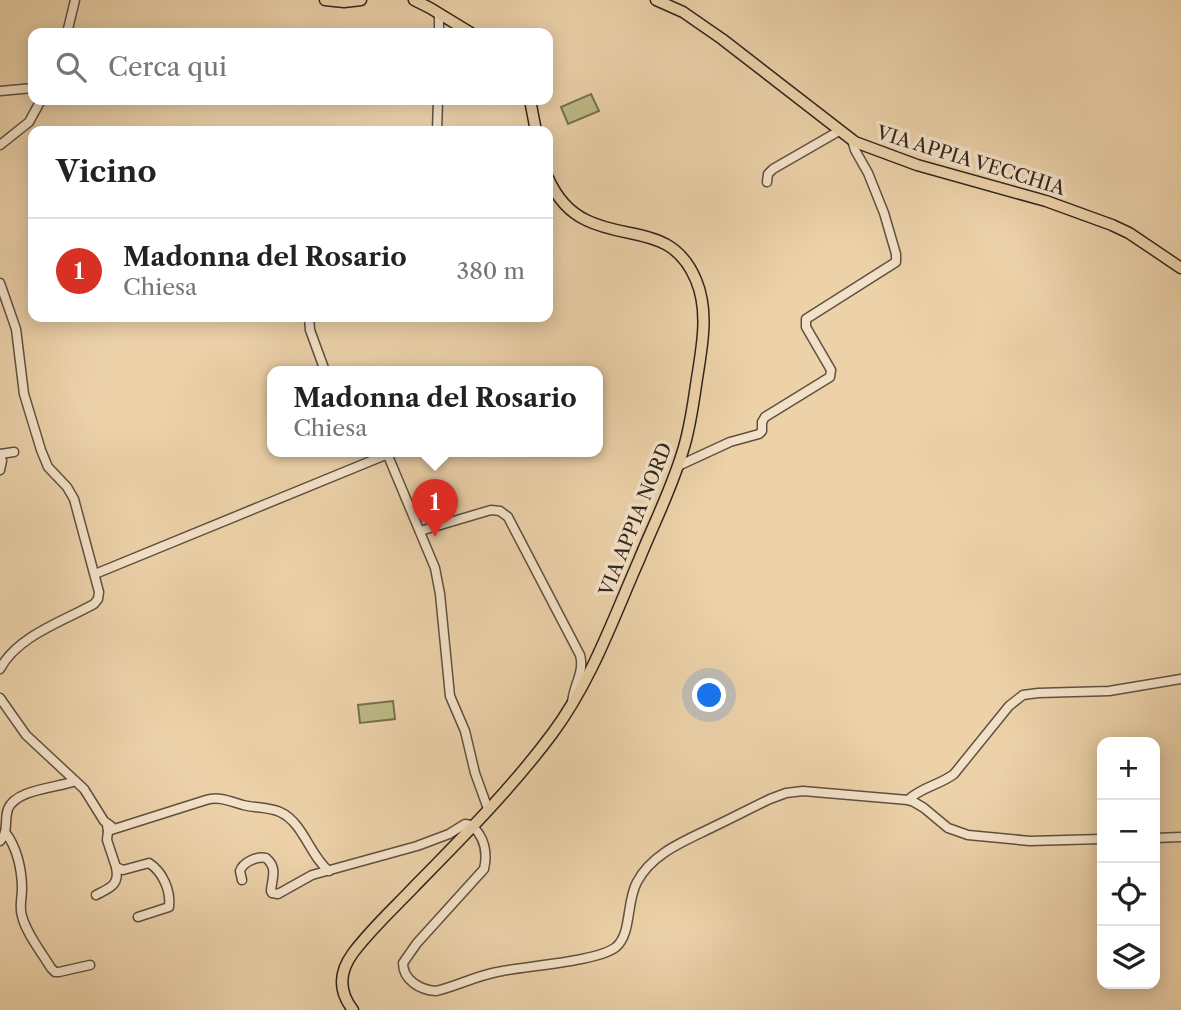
<!DOCTYPE html>
<html lang="it">
<meta charset="utf-8">
<style>
:root{--surface:#fff;--page:#f6f6f6;--text:#222;--muted:#767676;--line:#e0e0e0;--accent:#d93025}
body{margin:0;font-family:"Libre Caslon Text",serif;background:var(--page);color:var(--text)}
.controls{position:absolute;right:21px;bottom:21px;display:grid;overflow:hidden;border-radius:14px;box-shadow:0 4px 18px #0003}
.controls button{width:63px;height:63px;display:grid;place-items:center;padding:0;border:0;border-bottom:2px solid var(--line);background:var(--surface);color:var(--text);font:35px sans-serif}
.you{position:absolute;left:710px;top:696px;width:24px;height:24px;margin:-18px;border:5px solid #fff;border-radius:50%;background:#1a73e8;box-shadow:0 0 0 10px #1a73e833}
.badge{display:grid;place-items:center;width:46px;height:46px;border-radius:50%;background:var(--accent);color:#fff;font-size:23px;font-weight:700}
.pin{position:absolute;translate:-50% -58px;filter:drop-shadow(0 2px 4px #0008)}
.pin::after{content:'';position:absolute;top:37px;width:24px;height:21px;background:inherit;clip-path:polygon(0 0,100% 0,50% 100%)}
.popup{position:absolute;left:267px;top:366px;width:336px;height:91px;box-sizing:border-box;display:grid;place-content:center;border-radius:14px;background:var(--surface);filter:drop-shadow(0 2px 5px #0005);font-size:23px;white-space:nowrap;color:var(--muted)}
.popup b{font-size:26px;color:var(--text)}
.popup::after{content:'';position:absolute;left:50%;top:100%;margin-left:-14px;border:14px solid transparent;border-top-color:var(--surface)}
.list{margin:0;padding:0;list-style:none}
h2{display:flex;justify-content:space-between;align-items:center;height:91px;margin:0;padding:0 28px;font-size:30px}
h2 small{font-size:23px;font-weight:400;color:var(--muted)}
.list li{display:grid;grid-template-columns:46px 1fr auto;gap:21px;align-items:center;box-sizing:border-box;height:105px;padding:0 28px;border-top:2px solid var(--line)}
.list b{display:block;font-size:26px;white-space:nowrap}
.list p{margin:0;font-size:23px;white-space:nowrap;color:var(--muted)}
.list em{font-size:23px;font-style:normal;color:var(--muted)}
.icon{flex:none;width:38px;height:38px;fill:none;stroke:currentColor;stroke-width:2;stroke-linecap:round;stroke-linejoin:round}
.map{position:relative;flex:none;width:1181px;height:1010px;overflow:hidden}
.search{position:absolute;background:var(--surface);box-shadow:0 4px 18px #0003;left:28px;top:28px;width:525px;height:77px;display:flex;align-items:center;gap:18px;box-sizing:border-box;padding:0 24px;border-radius:14px;color:var(--muted);font-size:26px}
.panel{position:absolute;background:var(--surface);box-shadow:0 4px 18px #0003;left:28px;top:126px;width:525px;height:196px;border-radius:14px}
.map>svg:first-child{display:block}
.green{fill:#bdba85;stroke:#767052;stroke-width:2}
.lines{fill:none;stroke-linecap:round;stroke-linejoin:round}
.minor-casing{stroke:#5e5141;stroke-width:11}
.major-casing{stroke:#2f261e;stroke-width:13}
.minor{stroke:#f3e1c7;stroke-width:8}
.major{stroke:#ecd1a9;stroke-width:10}
.labels{text-anchor:middle;stroke-width:7;stroke-linejoin:round;paint-order:stroke}
.street-label{font-size:19px;fill:#2f261e;stroke:#f3e1c7}
</style>
<div class="map">
<svg width="1181" height="1010" viewBox="0 0 1181 1010">
<rect width="100%" height="100%" fill="#ecd1a9"/>
<filter id="stains"><feTurbulence type="fractalNoise" baseFrequency=".00286" numOctaves="4"/><feColorMatrix values="0 0 0 0 .2 0 0 0 0 .09 0 0 0 0 .02 0 0 0 .5 -.17"/></filter>
<radialGradient id="worn" r=".72"><stop offset=".6" stop-color="#630" stop-opacity="0"/><stop offset="1" stop-color="#630" stop-opacity=".3"/></radialGradient>
<g class="green">
<path d="M591 94 599 111 568 124 561 107Z"/>
<path d="M393 701 395 719 360 723 358 705Z"/>
</g>
<g class="lines">
<defs>
<g id="minor">
<path d="M67 33 75 0"/>
<path d="M439 33V13"/>
<path d="M0 91 33 88"/>
<path d="M437 131 438 100"/>
<path d="M0 145 29 122 41 100"/>
<path d="M767 182 768 174 773 169 839 131"/>
<path d="M0 283 16 329 24 394 41 450 48 467 67 487 74 499 99 592 98 599 94 604C64 621 17 636 0 669"/>
<path d="M309 317 310 330 325 371"/>
<path d="M386 451 435 568 440 594 450 696 465 731 475 773 488 809"/>
<path d="M0 454 14 452"/>
<path d="M678 466 730 442 759 434 762 431V422L765 417 830 377 831 370 806 327V319L896 262V254L884 213 868 173 855 150 852 140"/>
<path d="M0 470 2 461 0 454"/>
<path d="M420 531 491 510 500 511 508 517 580 655C585 672 573 686 572 703"/>
<path d="M95 574 388 454"/>
<path d="M0 698 26 735 84 789 104 821 111 826"/>
<path d="M908 800C921 787 940 785 954 774L1009 706 1023 695 1038 693 1109 691 1181 679"/>
<path d="M107 825 108 831 206 800C219 796 229 801 243 805 255 808 269 807 280 812 303 822 310 856 329 871"/>
<path d="M108 831 107 840 116 867 123 870 149 863C163 872 171 891 169 907L138 917"/>
<path d="M5 832C17 847 22 870 22 889 22 898 19 907 22 916 26 933 42 953 51 968L55 972H59L90 965"/>
<path d="M1155 838 1181 837"/>
<path d="M0 841C9 832 4 820 8 809 16 789 57 788 75 781"/>
<path d="M242 880 240 871C243 862 257 856 266 858 278 868 272 878 271 891L272 893 278 894 312 875 417 846 449 834 465 824 471 825C484 836 488 852 484 869L417 943 403 963C403 980 420 990 436 991 457 986 476 976 497 972 524 966 597 962 616 947 632 933 626 902 637 882 652 853 685 841 713 827 732 818 751 808 770 799L786 793 803 791 908 800 914 802 924 808 948 828 968 835 1030 841 1102 839"/>
<path d="M96 895C110 888 120 885 116 867"/>
</g>
<g id="major">
<path d="M325 0 344 2 361 0"/>
<path d="M414 0 430 8 471 33"/>
<path d="M656 0 683 12 722 39 855 142 917 165 1046 201 1112 225 1129 233 1181 268"/>
<path d="M530 100 536 131"/>
<path d="M353 1010C338 991 339 972 353 953 371 929 393 909 414 887 462 838 511 789 552 734 591 682 613 619 639 560 654 523 673 486 684 447 690 427 693 406 696 385 701 351 710 313 696 280 673 225 628 241 586 220 567 211 556 196 548 178"/>
</g>
</defs>
<use href="#minor" class="minor-casing"/>
<use href="#major" class="major-casing"/>
<use href="#minor" class="minor"/>
<use href="#major" class="major"/>
</g>
<g class="labels">
<g class="street-label">
<text transform="translate(971 160) rotate(17)" y="7">VIA APPIA VECCHIA</text>
<text transform="translate(635 519) rotate(-68)" y="7">VIA APPIA NORD</text>
</g>
</g>
<rect width="100%" height="100%" filter="url(#stains)"/>
<rect width="100%" height="100%" fill="url(#worn)"/>
</svg>
<div class="controls">
<button>+</button>
<button>−</button>
<button><svg class="icon" aria-label="locate" viewBox="0 0 24 24"><circle cx="12" cy="12" r="6"/><path d="M12 2v4M12 18v4M2 12h4M18 12h4"/></svg></button>
<button><svg class="icon" aria-label="layers" viewBox="0 0 24 24"><path d="M12 4l9 5-9 5-9-5zM3 14l9 5 9-5"/></svg></button>
</div>
<div class="you"></div>
<div class="pin badge" style="left:435px;top:537px">1</div>
<div class="popup"><b>Madonna del Rosario</b>Chiesa</div>
<div class="search"><svg class="icon" aria-label="search" viewBox="0 0 24 24"><circle cx="10" cy="10" r="6"/><path d="M15 15l6 6"/></svg>Cerca qui</div>
<section class="panel">
<h2>Vicino<small></small></h2>
<ul class="list">
<li><span class="badge">1</span><div><b>Madonna del Rosario</b><p>Chiesa</p></div><em>380 m</em></li>
</ul>
</section>
</div>
